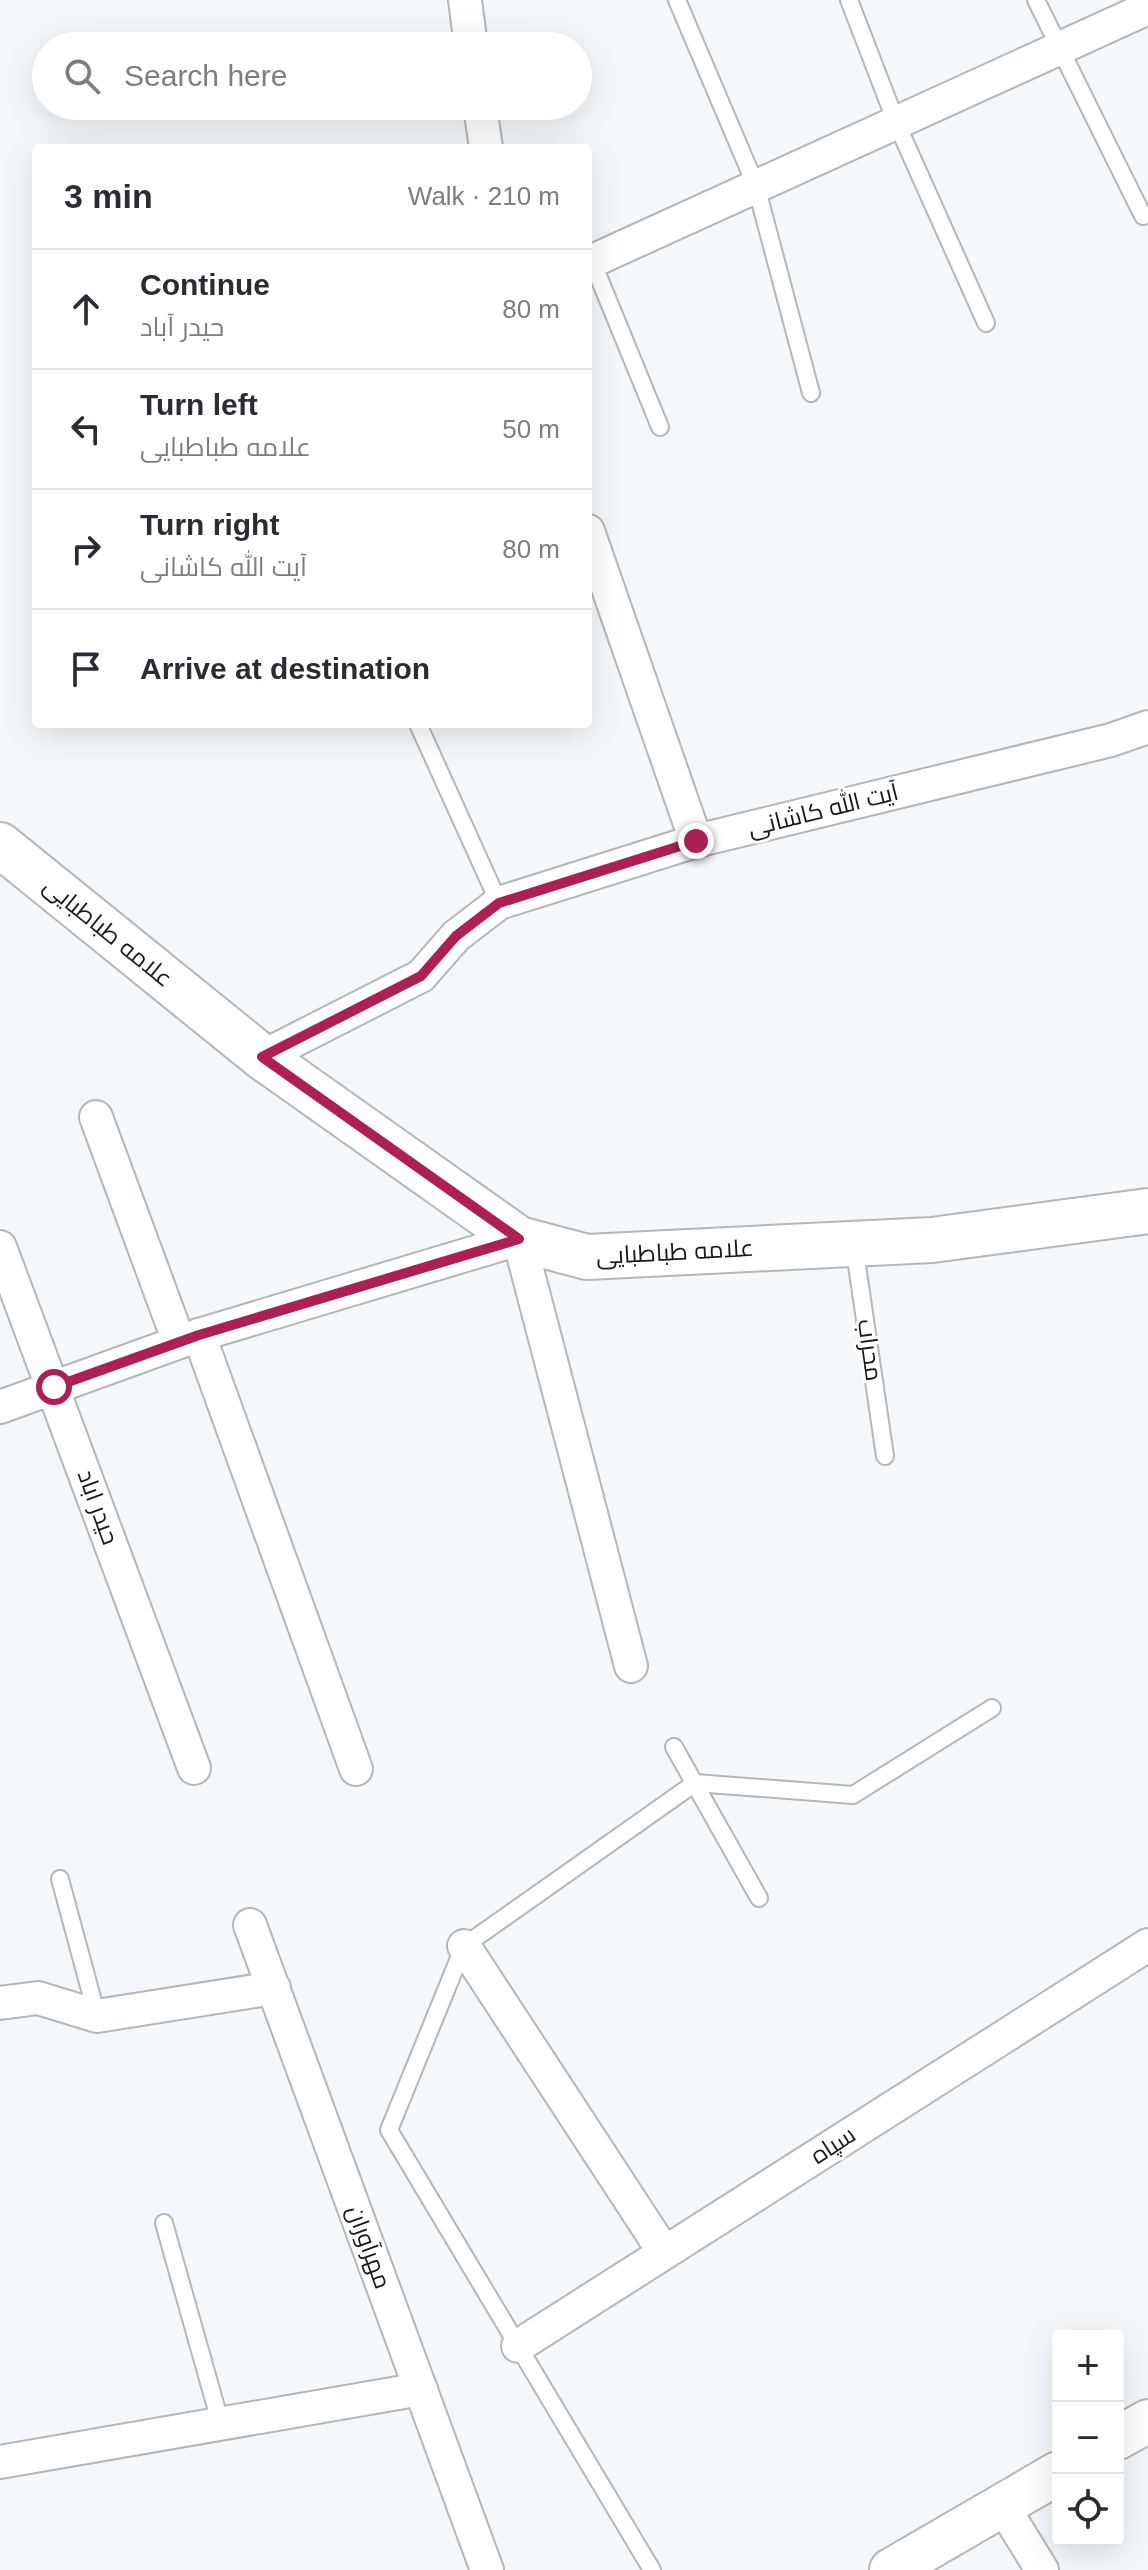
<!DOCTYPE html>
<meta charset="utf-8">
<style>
:root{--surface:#fff;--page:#f7f7f7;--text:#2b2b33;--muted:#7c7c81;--line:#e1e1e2}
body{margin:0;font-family:Arial,Cairo,sans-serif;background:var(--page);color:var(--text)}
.controls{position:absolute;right:24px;bottom:24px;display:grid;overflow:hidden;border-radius:8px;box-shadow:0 8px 32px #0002}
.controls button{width:72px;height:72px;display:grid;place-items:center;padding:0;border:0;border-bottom:2px solid var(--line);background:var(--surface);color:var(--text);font:40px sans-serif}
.stop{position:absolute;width:24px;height:24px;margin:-18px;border:6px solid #ae1f54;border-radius:50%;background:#fff}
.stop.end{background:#ae1f54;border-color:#fff;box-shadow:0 2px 8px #0008}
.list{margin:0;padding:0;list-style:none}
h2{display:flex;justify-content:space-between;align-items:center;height:104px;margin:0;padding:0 32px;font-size:34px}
h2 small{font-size:26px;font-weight:400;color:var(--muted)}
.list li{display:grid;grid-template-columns:52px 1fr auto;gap:24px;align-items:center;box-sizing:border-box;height:120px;padding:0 32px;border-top:2px solid var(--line)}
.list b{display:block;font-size:30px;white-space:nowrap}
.list p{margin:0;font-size:26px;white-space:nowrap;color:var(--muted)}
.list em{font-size:26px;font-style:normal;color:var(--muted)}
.icon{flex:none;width:44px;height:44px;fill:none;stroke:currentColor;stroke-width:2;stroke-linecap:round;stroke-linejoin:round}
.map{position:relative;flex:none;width:1148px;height:2570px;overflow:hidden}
.search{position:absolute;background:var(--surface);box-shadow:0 8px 32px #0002;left:32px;top:32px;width:560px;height:88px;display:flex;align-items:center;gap:20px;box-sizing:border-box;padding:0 28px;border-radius:44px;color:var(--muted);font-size:30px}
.panel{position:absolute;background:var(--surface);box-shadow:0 8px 32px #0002;left:32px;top:144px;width:560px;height:584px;border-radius:8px}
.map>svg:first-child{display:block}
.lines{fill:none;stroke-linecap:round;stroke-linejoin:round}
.service-casing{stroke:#b3b7ba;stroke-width:20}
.minor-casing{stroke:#b3b7ba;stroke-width:36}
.tertiary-casing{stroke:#b3b7ba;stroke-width:46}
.secondary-casing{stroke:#b3b7ba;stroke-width:48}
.service{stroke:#fff;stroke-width:16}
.minor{stroke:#fff;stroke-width:32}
.tertiary{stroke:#fff;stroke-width:42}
.secondary{stroke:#fff;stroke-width:44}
.route{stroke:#ae1f54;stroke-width:10}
.labels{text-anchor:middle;stroke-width:6;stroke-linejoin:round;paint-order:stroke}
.street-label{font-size:24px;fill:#161718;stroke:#fff}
</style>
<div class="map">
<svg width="1148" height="2570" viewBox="0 0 1148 2570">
<rect width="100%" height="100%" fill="#f4f8fb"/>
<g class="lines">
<defs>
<g id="service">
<path d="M677 0 756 186 811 393"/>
<path d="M849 0 896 122 986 323"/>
<path d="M1036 0 1143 216"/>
<path d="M592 261 660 427"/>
<path d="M418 724 499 903"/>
<path d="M854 1245 885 1456"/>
<path d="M674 1747 759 1898"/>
<path d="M60 1879 97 2016"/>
<path d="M164 2223 221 2425"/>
<path d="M652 2570 389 2130 464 1946 695 1783 853 1795 992 1708"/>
</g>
<g id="minor">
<path d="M465 0 471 46"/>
<path d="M480 106 486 148"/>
<path d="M588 263 1148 8"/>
<path d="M588 531 696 841"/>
<path d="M262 1057 421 976 456 936 499 903 696 841 1111 740 1148 727"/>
<path d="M96 1117 179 1342"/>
<path d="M0 1247 194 1768"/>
<path d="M199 1335 356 1769"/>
<path d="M0 1407 199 1335 519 1239 631 1666"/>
<path d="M250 1925 487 2570"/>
<path d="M464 1946 664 2252"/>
<path d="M0 2003 38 1998 97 2016 274 1988"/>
<path d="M518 2346 1148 1945"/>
<path d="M0 2462 421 2389"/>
<path d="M1002 2505 1042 2570"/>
</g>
<g id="tertiary">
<path d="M1118 2438 1148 2421"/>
<path d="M891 2570 1058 2473"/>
</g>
<path id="secondary" d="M0 845 262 1057 519 1239 587 1257 932 1240 1148 1211"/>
</defs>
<use href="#service" class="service-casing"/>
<use href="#minor" class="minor-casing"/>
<use href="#tertiary" class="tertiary-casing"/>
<use href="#secondary" class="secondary-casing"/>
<use href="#service" class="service"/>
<use href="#minor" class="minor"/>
<use href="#tertiary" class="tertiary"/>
<use href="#secondary" class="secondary"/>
</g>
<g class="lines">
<path class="route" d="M54 1387 199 1335 519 1239 262 1057 421 976 456 936 499 903 696 841"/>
</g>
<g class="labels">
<g class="street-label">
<text transform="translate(823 810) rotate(-14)" y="8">آیت الله کاشانی</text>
<text transform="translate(108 932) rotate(39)" y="8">علامه طباطبایی</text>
<text transform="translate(675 1252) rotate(-3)" y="8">علامه طباطبایی</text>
<text transform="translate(870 1350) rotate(82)" y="8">محراب</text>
<text transform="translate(98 1507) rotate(70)" y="8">حیدر اباد</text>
<text transform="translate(833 2145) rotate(-33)" y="8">سپاه</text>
<text transform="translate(369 2247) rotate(70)" y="8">مهرآوران</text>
</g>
</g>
</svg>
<div class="controls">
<button>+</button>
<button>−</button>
<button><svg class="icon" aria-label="locate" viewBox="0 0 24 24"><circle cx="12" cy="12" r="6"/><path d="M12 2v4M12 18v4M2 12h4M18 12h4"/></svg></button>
</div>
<div class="stop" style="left:54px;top:1387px"></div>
<div class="stop end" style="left:696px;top:841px"></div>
<div class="search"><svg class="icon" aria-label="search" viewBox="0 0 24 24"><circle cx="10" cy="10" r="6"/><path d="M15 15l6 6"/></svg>Search here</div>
<section class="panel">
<h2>3 min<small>Walk · 210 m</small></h2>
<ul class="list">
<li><svg class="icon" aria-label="ahead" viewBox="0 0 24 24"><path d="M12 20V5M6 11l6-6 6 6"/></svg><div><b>Continue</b><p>حیدر آباد</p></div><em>80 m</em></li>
<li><svg class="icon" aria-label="left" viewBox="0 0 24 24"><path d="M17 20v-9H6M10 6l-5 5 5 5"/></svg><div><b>Turn left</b><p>علامه طباطبایی</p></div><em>50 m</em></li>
<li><svg class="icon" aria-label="right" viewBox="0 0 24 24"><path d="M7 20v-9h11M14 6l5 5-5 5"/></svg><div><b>Turn right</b><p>آیت الله کاشانی</p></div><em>80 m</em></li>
<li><svg class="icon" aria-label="arrive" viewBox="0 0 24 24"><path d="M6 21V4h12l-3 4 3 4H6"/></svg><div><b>Arrive at destination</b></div></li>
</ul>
</section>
</div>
